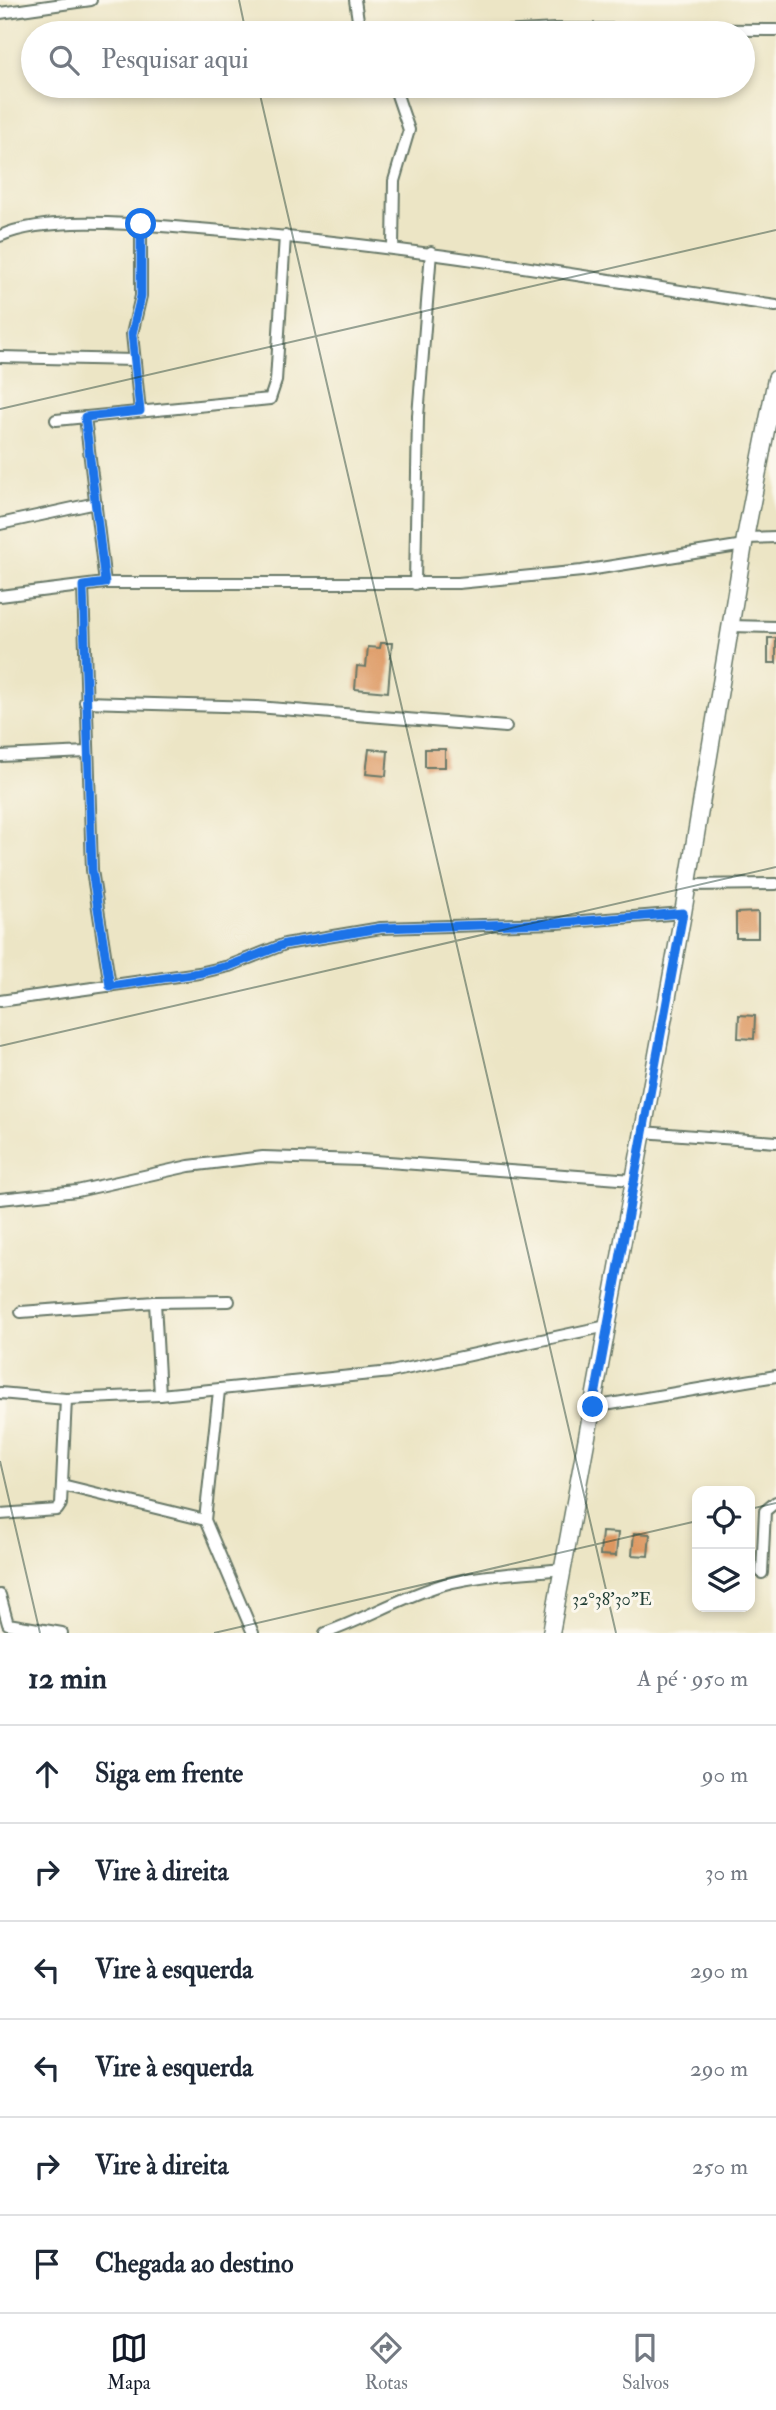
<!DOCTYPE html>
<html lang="pt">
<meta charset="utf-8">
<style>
:root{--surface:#fff;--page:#f6f6f7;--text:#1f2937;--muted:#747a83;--line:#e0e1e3;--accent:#111827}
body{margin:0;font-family:"IM FELL Double Pica",serif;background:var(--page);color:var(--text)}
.controls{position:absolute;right:21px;bottom:21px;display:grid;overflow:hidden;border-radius:14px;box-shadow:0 4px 10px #0003}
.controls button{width:63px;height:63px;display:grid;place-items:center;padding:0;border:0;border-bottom:2px solid var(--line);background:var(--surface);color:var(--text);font:35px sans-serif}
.stop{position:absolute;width:21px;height:21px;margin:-16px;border:5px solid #1a73e8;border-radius:50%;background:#fff}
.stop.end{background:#1a73e8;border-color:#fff;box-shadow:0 2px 7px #0008}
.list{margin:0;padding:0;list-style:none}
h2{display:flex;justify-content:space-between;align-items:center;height:91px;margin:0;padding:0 28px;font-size:30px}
h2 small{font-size:23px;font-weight:400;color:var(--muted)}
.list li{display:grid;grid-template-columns:46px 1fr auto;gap:21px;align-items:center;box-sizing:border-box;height:98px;padding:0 28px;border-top:2px solid var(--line)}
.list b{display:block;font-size:26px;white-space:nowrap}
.list em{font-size:23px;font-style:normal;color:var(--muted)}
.icon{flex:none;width:38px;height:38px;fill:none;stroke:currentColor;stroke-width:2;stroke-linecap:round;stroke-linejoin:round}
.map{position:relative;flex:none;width:776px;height:1633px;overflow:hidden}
.search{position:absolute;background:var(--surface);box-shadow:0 4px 10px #0003;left:21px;right:21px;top:21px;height:77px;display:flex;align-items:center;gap:18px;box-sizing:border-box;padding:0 24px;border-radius:38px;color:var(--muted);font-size:26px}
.sheet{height:679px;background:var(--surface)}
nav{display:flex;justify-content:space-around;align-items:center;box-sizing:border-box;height:98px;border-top:2px solid var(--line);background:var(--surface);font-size:19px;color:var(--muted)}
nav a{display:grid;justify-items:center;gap:4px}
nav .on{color:var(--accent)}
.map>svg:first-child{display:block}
.building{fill:#dd9761}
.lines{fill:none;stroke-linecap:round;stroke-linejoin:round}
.street-casing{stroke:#677867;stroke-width:14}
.secondary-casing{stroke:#677867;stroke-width:19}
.street{stroke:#fff;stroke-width:10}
.secondary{stroke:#fff;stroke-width:16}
.route{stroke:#1a73e8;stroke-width:9}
.ticks{fill:none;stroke:#1f3d34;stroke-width:2;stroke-opacity:0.45}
.ticks-label{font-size:18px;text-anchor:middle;fill:#1f3d34;stroke:#fbf7ec;stroke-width:6;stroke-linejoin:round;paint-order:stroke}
</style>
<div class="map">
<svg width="776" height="1633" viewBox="0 0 776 1633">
<rect width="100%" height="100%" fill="#fbf7ec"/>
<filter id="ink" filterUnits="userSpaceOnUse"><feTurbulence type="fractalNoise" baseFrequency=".0143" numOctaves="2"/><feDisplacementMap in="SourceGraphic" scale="14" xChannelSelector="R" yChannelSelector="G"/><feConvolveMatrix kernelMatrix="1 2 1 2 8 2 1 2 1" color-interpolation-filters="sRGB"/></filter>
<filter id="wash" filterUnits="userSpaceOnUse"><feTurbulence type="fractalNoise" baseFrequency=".00686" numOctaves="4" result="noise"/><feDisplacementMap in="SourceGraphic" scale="28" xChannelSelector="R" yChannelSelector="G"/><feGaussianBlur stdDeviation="1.57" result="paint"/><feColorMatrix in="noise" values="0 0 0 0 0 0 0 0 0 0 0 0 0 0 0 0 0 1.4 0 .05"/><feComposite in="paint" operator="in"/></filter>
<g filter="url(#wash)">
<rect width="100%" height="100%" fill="#ece5c5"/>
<g id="blocks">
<g class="building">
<rect x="768" y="638" width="8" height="25"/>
<path d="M381 643H392L388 692 355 689 357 666 366 667 368 647 380 648Z"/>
<path d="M369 749 388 751 386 776 366 774Z"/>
<rect x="425" y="749" width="20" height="18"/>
<path d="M758 912V938H736V913Z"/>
<path d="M739 1015 755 1016 754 1039 738 1038Z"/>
<path d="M602 1532 618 1533 616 1556 600 1555Z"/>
<path d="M634 1533 650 1534 648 1556 632 1555Z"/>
</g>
</g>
</g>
<g filter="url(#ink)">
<use href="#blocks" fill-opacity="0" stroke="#677867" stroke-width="2"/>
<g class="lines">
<defs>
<g id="street">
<path d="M355 0 358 20 366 33"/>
<path d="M0 13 91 0"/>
<path d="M479 33 556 29 776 30"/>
<path d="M0 236C47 214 147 225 199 229 393 244 584 276 776 306"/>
<path d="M393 248 394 181 409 130 394 86"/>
<path d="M0 357 134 360"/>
<path d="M140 411 132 334 141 296V224"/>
<path d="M85 417 105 583"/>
<path d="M56 420 270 399 276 381 285 236"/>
<path d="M0 524 96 503"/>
<path d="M745 538 776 537"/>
<path d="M415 584 418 416 431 252"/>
<path d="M83 586 92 870 110 986"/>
<path d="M0 596 105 583H458L582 571 744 545"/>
<path d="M730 626 776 627"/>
<path d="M85 702 257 707 506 727"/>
<path d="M0 756 87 752"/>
<path d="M687 885 776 884"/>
<path d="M0 1001 199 973 229 966 285 944 381 928 557 923 683 913"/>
<path d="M642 1132 776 1142"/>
<path d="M0 1199 77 1191 189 1166 263 1157 361 1160 633 1180"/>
<path d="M155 1302 160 1395"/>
<path d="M21 1312 155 1302 229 1301"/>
<path d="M219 1391 205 1520 253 1633"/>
<path d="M0 1393 66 1399 160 1395 391 1372 607 1326"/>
<path d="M593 1407 776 1376"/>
<path d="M62 1485 205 1520"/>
<path d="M0 1514 57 1510 61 1504 66 1399"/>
<path d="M762 1573 765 1511 776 1502"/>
<path d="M0 1595 8 1624 62 1633"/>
<path d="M325 1633C366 1619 402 1596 445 1584 482 1574 525 1573 563 1569"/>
</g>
<path id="secondary" d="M551 1633 683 913 745 538 776 379"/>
</defs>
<use href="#street" class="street-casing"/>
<use href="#secondary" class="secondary-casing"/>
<use href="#street" class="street"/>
<use href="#secondary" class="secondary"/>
</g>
</g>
<g class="lines" filter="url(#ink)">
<path class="route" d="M141 224V296L132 334 140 411 85 417 105 583 83 586 92 870 110 986 198 973 229 966 285 944 381 928 557 923 683 913 593 1407"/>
</g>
<path class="ticks" d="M239 0 246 33M258 86 616 1633M0 409 776 230M0 1046 776 867M0 1461 40 1633M750 1509 776 1503M214 1633 697 1521"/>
<g class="ticks-label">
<text x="612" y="1605">32°38'30"E</text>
</g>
</svg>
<div class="controls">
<button><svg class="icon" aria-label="locate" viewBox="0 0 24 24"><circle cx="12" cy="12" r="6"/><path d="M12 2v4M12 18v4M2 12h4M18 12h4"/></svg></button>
<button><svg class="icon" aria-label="layers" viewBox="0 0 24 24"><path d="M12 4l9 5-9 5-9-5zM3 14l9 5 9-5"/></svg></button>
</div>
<div class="stop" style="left:141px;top:224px"></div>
<div class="stop end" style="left:593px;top:1407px"></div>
<div class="search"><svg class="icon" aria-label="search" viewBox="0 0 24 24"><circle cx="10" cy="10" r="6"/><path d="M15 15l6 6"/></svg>Pesquisar aqui</div>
</div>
<section class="sheet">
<h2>12 min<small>A pé · 950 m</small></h2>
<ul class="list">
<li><svg class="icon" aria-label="ahead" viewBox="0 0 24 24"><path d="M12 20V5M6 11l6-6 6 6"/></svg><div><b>Siga em frente</b></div><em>90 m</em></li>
<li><svg class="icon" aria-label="right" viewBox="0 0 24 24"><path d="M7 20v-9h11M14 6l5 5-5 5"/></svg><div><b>Vire à direita</b></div><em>30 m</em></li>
<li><svg class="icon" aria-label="left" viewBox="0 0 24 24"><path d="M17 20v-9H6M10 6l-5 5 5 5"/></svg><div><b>Vire à esquerda</b></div><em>290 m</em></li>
<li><svg class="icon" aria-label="left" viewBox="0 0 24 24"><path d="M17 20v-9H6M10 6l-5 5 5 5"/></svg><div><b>Vire à esquerda</b></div><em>290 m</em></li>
<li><svg class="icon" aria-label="right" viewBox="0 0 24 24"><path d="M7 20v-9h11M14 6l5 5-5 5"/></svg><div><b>Vire à direita</b></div><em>250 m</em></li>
<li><svg class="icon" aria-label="arrive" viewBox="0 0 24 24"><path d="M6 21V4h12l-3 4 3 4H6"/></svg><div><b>Chegada ao destino</b></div></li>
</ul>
</section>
<nav>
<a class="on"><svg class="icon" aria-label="map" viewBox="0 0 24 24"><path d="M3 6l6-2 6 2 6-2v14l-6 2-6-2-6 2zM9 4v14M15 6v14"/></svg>Mapa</a>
<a><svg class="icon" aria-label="directions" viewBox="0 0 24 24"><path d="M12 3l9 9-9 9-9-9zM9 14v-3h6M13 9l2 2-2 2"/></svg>Rotas</a>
<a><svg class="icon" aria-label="saved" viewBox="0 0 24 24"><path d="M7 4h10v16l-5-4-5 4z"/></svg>Salvos</a>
</nav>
